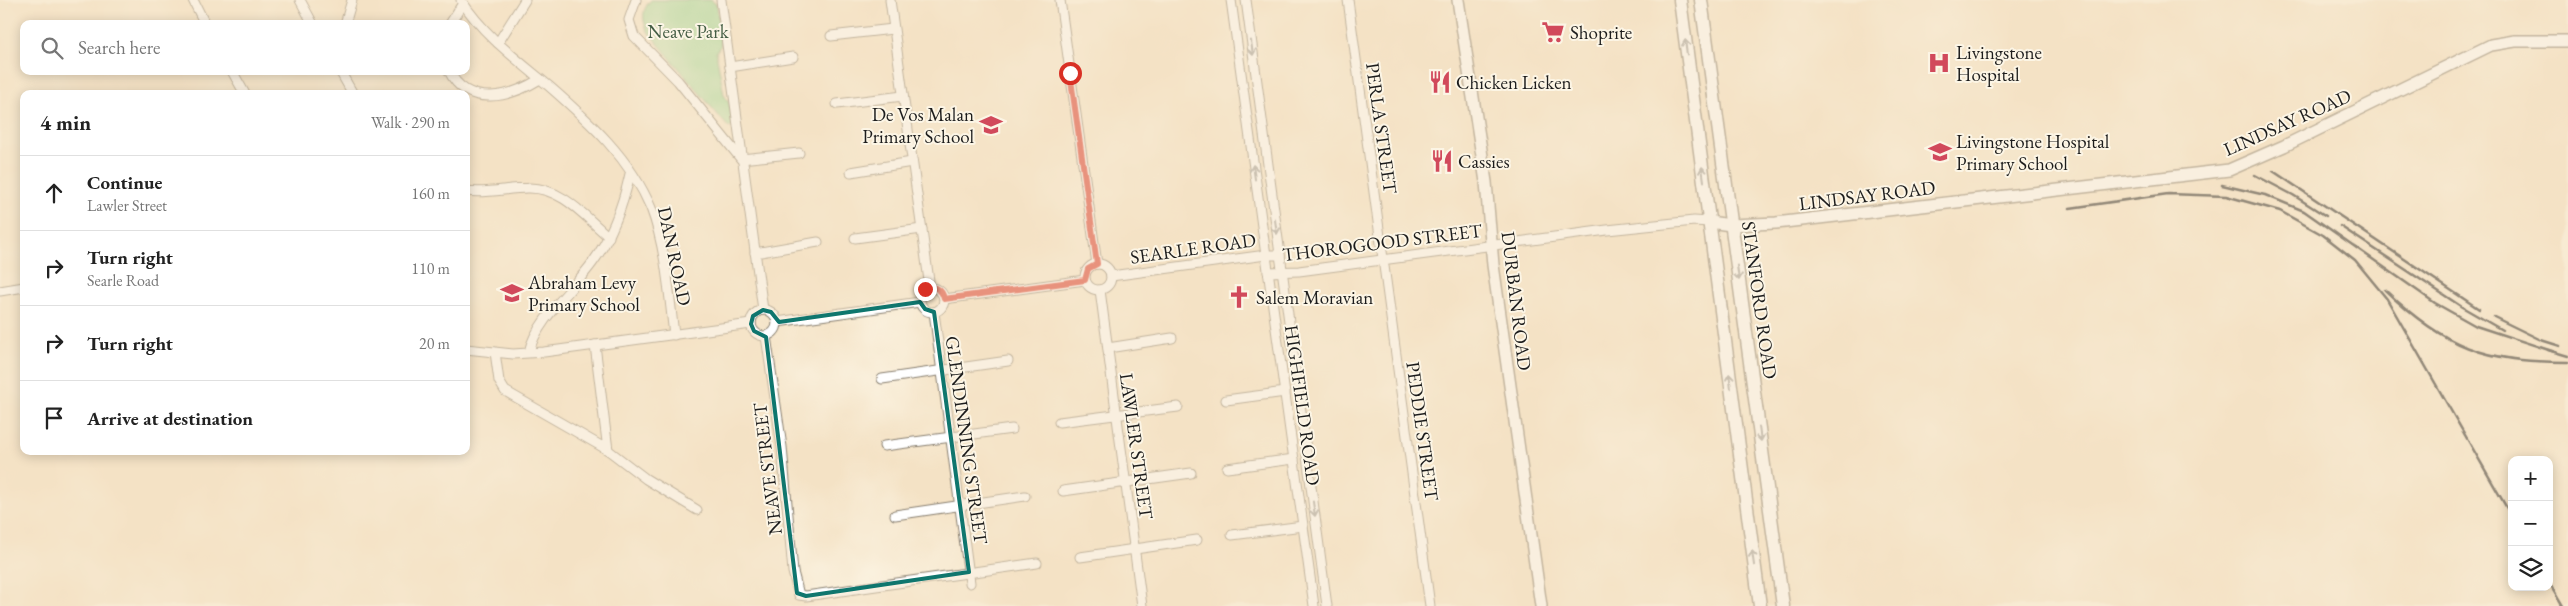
<!DOCTYPE html>
<meta charset="utf-8">
<style>
:root{--surface:#fff;--page:#f2f2f2;--text:#222;--muted:#767676;--line:#e0e0e0}
body{margin:0;font-family:"EB Garamond",serif;background:var(--page);color:var(--text)}
.controls{position:absolute;right:15px;bottom:15px;display:grid;overflow:hidden;border-radius:10px;box-shadow:0 2px 12px #0003}
.controls button{width:45px;height:45px;display:grid;place-items:center;padding:0;border:0;border-bottom:1px solid var(--line);background:var(--surface);color:var(--text);font:25px sans-serif}
.stop{position:absolute;width:15px;height:15px;margin:-11px;border:4px solid #d93025;border-radius:50%;background:#fff}
.stop.end{background:#d93025;border-color:#fff;box-shadow:0 1px 5px #0008}
.list{margin:0;padding:0;list-style:none}
h2{display:flex;justify-content:space-between;align-items:center;height:65px;margin:0;padding:0 20px;font-size:21px}
h2 small{font-size:16px;font-weight:400;color:var(--muted)}
.list li{display:grid;grid-template-columns:32px 1fr auto;gap:15px;align-items:center;box-sizing:border-box;height:75px;padding:0 20px;border-top:1px solid var(--line)}
.list b{display:block;font-size:19px;white-space:nowrap}
.list p{margin:0;font-size:16px;white-space:nowrap;color:var(--muted)}
.list em{font-size:16px;font-style:normal;color:var(--muted)}
.icon{flex:none;width:28px;height:28px;fill:none;stroke:currentColor;stroke-width:2;stroke-linecap:round;stroke-linejoin:round}
.map{position:relative;flex:none;width:2568px;height:606px;overflow:hidden}
.search{position:absolute;background:var(--surface);box-shadow:0 2px 12px #0003;left:20px;top:20px;width:450px;height:55px;display:flex;align-items:center;gap:12px;box-sizing:border-box;padding:0 18px;border-radius:10px;color:var(--muted);font-size:19px}
.panel{position:absolute;background:var(--surface);box-shadow:0 2px 12px #0003;left:20px;top:90px;width:450px;height:365px;border-radius:10px}
.map>svg:first-child{display:block}
.green{fill:#8fd58f;stroke:#567856}
.lines{fill:none;stroke-linecap:round;stroke-linejoin:round}
.minor-casing{stroke:#887f70;stroke-width:11}
.tertiary-casing{stroke:#887f70;stroke-width:14}
.secondary-casing{stroke:#887f70;stroke-width:15}
.minor{stroke:#fff;stroke-width:9}
.tertiary{stroke:#fff;stroke-width:11}
.secondary{stroke:#fff;stroke-width:12}
.rail{stroke:#1c1c1c;stroke-width:2.5}
.oneway{stroke:#999}
.route{stroke:#d93025;stroke-width:6}
.marked{fill:none;stroke:#0f766e;stroke-width:4;stroke-linejoin:round}
.labels{text-anchor:middle;stroke-width:4;stroke-linejoin:round;paint-order:stroke}
.park-label{font-size:19px;fill:#445d44;stroke:#fcf5e5}
.poi-label{font-size:19px;fill:#1c1c1c;stroke:#fcf5e5;text-anchor:start}
.street-label{font-size:19px;fill:#1c1c1c;stroke:#fcf5e5}
</style>
<div class="map">
<svg width="2568" height="606" viewBox="0 0 2568 606">
<rect width="100%" height="100%" fill="#fcf5e5"/>
<filter id="ink" filterUnits="userSpaceOnUse"><feTurbulence type="fractalNoise" baseFrequency=".02" numOctaves="2"/><feDisplacementMap in="SourceGraphic" scale="10" xChannelSelector="R" yChannelSelector="G"/><feConvolveMatrix kernelMatrix="1 2 1 2 8 2 1 2 1" color-interpolation-filters="sRGB"/></filter>
<filter id="wash" filterUnits="userSpaceOnUse"><feTurbulence type="fractalNoise" baseFrequency=".0096" numOctaves="4" result="noise"/><feDisplacementMap in="SourceGraphic" scale="20" xChannelSelector="R" yChannelSelector="G"/><feGaussianBlur stdDeviation="1.12" result="paint"/><feColorMatrix in="noise" values="0 0 0 0 0 0 0 0 0 0 0 0 0 0 0 0 0 1.4 0 .05"/><feComposite in="paint" operator="in"/></filter>
<g filter="url(#wash)">
<rect width="100%" height="100%" fill="#f4e2c5"/>
<path class="green" d="M651 0H711L717 5 721 45 716 52 724 95 729 103 733 125 729 128 649 33C642 21 641 10 651 0Z"/>
</g>
<g filter="url(#ink)">
<g class="lines">
<defs>
<g id="minor">
<path d="M193 0 205 24"/>
<path d="M300 0 313 24"/>
<path d="M461 0C483 35 519 61 550 87 590 122 630 158 651 208 666 248 669 293 674 335"/>
<path d="M636 0 629 20 634 36 678 81 741 159 799 153"/>
<path d="M721 0 763 310"/>
<path d="M890 0 930 288"/>
<path d="M1060 0 1097 264"/>
<path d="M1231 0 1314 606"/>
<path d="M1246 0 1327 606"/>
<path d="M1348 0 1430 606"/>
<path d="M345 24 352 0"/>
<path d="M450 24 463 3"/>
<path d="M831 36 893 29"/>
<path d="M498 43 525 0"/>
<path d="M730 67 793 57"/>
<path d="M232 71 245 94"/>
<path d="M340 71 353 94"/>
<path d="M449 71C468 109 511 97 540 79"/>
<path d="M837 104 903 96"/>
<path d="M851 172 912 162"/>
<path d="M466 191C488 194 507 188 528 188 562 187 585 217 609 237"/>
<path d="M855 238 922 229"/>
<path d="M755 253 818 242"/>
<circle cx="1098" cy="277" r="13"/>
<path d="M1268 272 1299 271 1607 230 1694 221 1709 222"/>
<path d="M1111 276 1266 255H1280"/>
<circle cx="932" cy="300" r="12"/>
<path d="M1100 290 1142 606"/>
<path d="M0 291 24 287"/>
<path d="M944 299 1085 280"/>
<circle cx="764" cy="323" r="13"/>
<path d="M934 312 970 583"/>
<path d="M777 322 920 302"/>
<path d="M766 336 782 447 793 572 799 595 806 596 1037 563"/>
<path d="M595 345 608 450"/>
<path d="M1108 348 1172 338"/>
<path d="M466 349 513 354 544 352 751 324"/>
<path d="M495 352 499 381 505 391 608 450 646 479 697 510"/>
<path d="M529 352C536 320 574 289 593 262 612 236 623 205 630 174"/>
<path d="M882 379 1008 361"/>
<path d="M1226 400 1285 392"/>
<path d="M1059 422 1178 407"/>
<path d="M884 446 1012 429"/>
<path d="M1227 468 1294 459"/>
<path d="M1063 491 1191 473"/>
<path d="M895 515 1025 496"/>
<path d="M1232 535 1303 526"/>
<path d="M1080 557 1197 540"/>
</g>
<g id="tertiary">
<path d="M1458 0 1486 182 1493 265 1541 606"/>
<path d="M1709 222 1731 225 1776 223 2229 170 2284 146 2491 45 2515 41H2568"/>
</g>
<g id="secondary">
<path d="M1680 0 1760 606"/>
<path d="M1701 0 1783 606"/>
</g>
</defs>
<use href="#minor" class="minor-casing"/>
<use href="#tertiary" class="tertiary-casing"/>
<use href="#secondary" class="secondary-casing"/>
<use href="#minor" class="minor"/>
<use href="#tertiary" class="tertiary"/>
<use href="#secondary" class="secondary"/>
<g class="rail">
<path d="M2273 171 2479 309"/>
<path d="M2255 175 2293 195 2326 216"/>
<path d="M2222 185 2265 195 2304 211 2435 303 2476 326 2555 352"/>
<path d="M2070 208 2168 194 2226 196 2280 211 2323 235 2355 260 2387 299 2512 517"/>
<path d="M2340 226 2462 307 2502 330"/>
<path d="M2385 290C2445 348 2486 362 2568 362"/>
<path d="M2494 317 2541 340 2560 346"/>
<path d="M2548 350 2568 356"/>
<path d="M2549 582 2563 606"/>
</g>
</g>
<defs><path id="oneway-shaft" d="M-6 0H5M1.5-3L5.5 0L1.5 3" fill="none" stroke-width="1.6" stroke-linecap="round" stroke-linejoin="round" transform="scale(1.25)"/></defs>
<g class="oneway">
<use href="#oneway-shaft" transform="translate(1686 47) rotate(-97)"/>
<use href="#oneway-shaft" transform="translate(1252 48) rotate(82)"/>
<use href="#oneway-shaft" transform="translate(1254 172) rotate(-98)"/>
<use href="#oneway-shaft" transform="translate(1703 174) rotate(-98)"/>
<use href="#oneway-shaft" transform="translate(1276 227) rotate(82)"/>
<use href="#oneway-shaft" transform="translate(1738 273) rotate(82)"/>
<use href="#oneway-shaft" transform="translate(1730 381) rotate(-97)"/>
<use href="#oneway-shaft" transform="translate(1760 434) rotate(82)"/>
<use href="#oneway-shaft" transform="translate(1314 509) rotate(82)"/>
<use href="#oneway-shaft" transform="translate(1753 558) rotate(-98)"/>
</g>
</g>
<g class="lines" filter="url(#ink)">
<path class="route" d="M925 289C935 285 942 289 944 299L1085 280 1088 269 1097 264 1070 73"/>
</g>
<path d="M0 0H2568V606H0ZM920 302 925 309 934 312 969 572 806 596 797 593 766 337 754 331 751 324 753 316 763 310 771 312 779 322Z" fill="#f4e2c5" fill-opacity=".55" fill-rule="evenodd"/>
<path class="marked" d="M920 302 925 309 934 312 969 572 806 596 797 593 766 337 754 331 751 324 753 316 763 310 771 312 779 322Z"/>
<defs>
<symbol id="supermarket-bare" viewBox="-9 -9 18 18"><path d="M-6-5.5h2.5l.6 2H6L4.5 2H-2.5L-4.4-4H-6ZM-1.5 3.2a1.3 1.3 0 1 0 .1 0ZM3 3.2a1.3 1.3 0 1 0 .1 0Z" fill="#d1495b" stroke="#fcf5e5" stroke-width="2.5" paint-order="stroke"/></symbol>
<symbol id="hospital-bare" viewBox="-9 -9 18 18"><path d="M-5-5h3v3.5h4V-5h3V5h-3V1.5h-4V5h-3Z" fill="#d1495b" stroke="#fcf5e5" stroke-width="2.5" paint-order="stroke"/></symbol>
<symbol id="restaurant-bare" viewBox="-9 -9 18 18"><path d="M-5-6h1v4h1v-4h1v4h1v-4h1v5L-1.5 .5V6h-2V.5L-5-1ZM5-6V6H3V1.5H1.5Q1.5-4 5-6Z" fill="#d1495b" stroke="#fcf5e5" stroke-width="2.5" paint-order="stroke"/></symbol>
<symbol id="school-bare" viewBox="-9 -9 18 18"><path d="M0-5L7-2L0 1L-7-2ZM-4 1L0 2.5L4 1V4Q0 6-4 4Z" fill="#d1495b" stroke="#fcf5e5" stroke-width="2.5" paint-order="stroke"/></symbol>
<symbol id="church-bare" viewBox="-9 -9 18 18"><path d="M-1.2-6h2.4v3.5h3.3v2.4h-3.3V6h-2.4V-.1h-3.3v-2.4h3.3Z" fill="#d1495b" stroke="#fcf5e5" stroke-width="2.5" paint-order="stroke"/></symbol>
</defs>
<g fill-rule="evenodd">
<use href="#supermarket-bare" x="1537" y="16" width="32" height="32"/>
<use href="#hospital-bare" x="1923" y="47" width="32" height="32"/>
<use href="#restaurant-bare" x="1424" y="66" width="32" height="32"/>
<use href="#school-bare" x="975" y="109" width="32" height="32"/>
<use href="#school-bare" x="1924" y="136" width="32" height="32"/>
<use href="#restaurant-bare" x="1426" y="145" width="32" height="32"/>
<use href="#school-bare" x="496" y="277" width="32" height="32"/>
<use href="#church-bare" x="1223" y="281" width="32" height="32"/>
</g>
<g class="labels">
<g class="park-label">
<text x="688" y="38">Neave Park</text>
</g>
<g class="poi-label">
<text x="1570" y="39">Shoprite</text>
<text x="1956" y="59">Livingstone<tspan x="1956" dy="22">Hospital</tspan></text>
<text x="1456" y="89">Chicken Licken</text>
<text x="974" y="121" text-anchor="end">De Vos Malan<tspan x="974" dy="22">Primary School</tspan></text>
<text x="1956" y="148">Livingstone Hospital<tspan x="1956" dy="22">Primary School</tspan></text>
<text x="1458" y="168">Cassies</text>
<text x="528" y="289">Abraham Levy<tspan x="528" dy="22">Primary School</tspan></text>
<text x="1256" y="304">Salem Moravian</text>
</g>
<g class="street-label">
<text transform="translate(2287 122) rotate(-24)" y="7">LINDSAY ROAD</text>
<text transform="translate(1382 128) rotate(82)" y="7">PERLA STREET</text>
<text transform="translate(1867 195) rotate(-7)" y="7">LINDSAY ROAD</text>
<text transform="translate(1382 242) rotate(-7)" y="7">THOROGOOD STREET</text>
<text transform="translate(1193 248) rotate(-8)" y="7">SEARLE ROAD</text>
<text transform="translate(675 256) rotate(78)" y="7">DAN ROAD</text>
<text transform="translate(1760 300) rotate(82)" y="7">STANFORD ROAD</text>
<text transform="translate(1517 301) rotate(83)" y="7">DURBAN ROAD</text>
<text transform="translate(1303 405) rotate(82)" y="7">HIGHFIELD ROAD</text>
<text transform="translate(1423 431) rotate(82)" y="7">PEDDIE STREET</text>
<text transform="translate(967 440) rotate(82)" y="7">GLENDINNING STREET</text>
<text transform="translate(1137 446) rotate(82)" y="7">LAWLER STREET</text>
<text transform="translate(767 469) rotate(-97)" y="7">NEAVE STREET</text>
</g>
</g>
</svg>
<div class="controls">
<button>+</button>
<button>−</button>
<button><svg class="icon" aria-label="layers" viewBox="0 0 24 24"><path d="M12 4l9 5-9 5-9-5zM3 14l9 5 9-5"/></svg></button>
</div>
<div class="stop" style="left:1070px;top:73px"></div>
<div class="stop end" style="left:925px;top:289px"></div>
<div class="search"><svg class="icon" aria-label="search" viewBox="0 0 24 24"><circle cx="10" cy="10" r="6"/><path d="M15 15l6 6"/></svg>Search here</div>
<section class="panel">
<h2>4 min<small>Walk · 290 m</small></h2>
<ul class="list">
<li><svg class="icon" aria-label="ahead" viewBox="0 0 24 24"><path d="M12 20V5M6 11l6-6 6 6"/></svg><div><b>Continue</b><p>Lawler Street</p></div><em>160 m</em></li>
<li><svg class="icon" aria-label="right" viewBox="0 0 24 24"><path d="M7 20v-9h11M14 6l5 5-5 5"/></svg><div><b>Turn right</b><p>Searle Road</p></div><em>110 m</em></li>
<li><svg class="icon" aria-label="right" viewBox="0 0 24 24"><path d="M7 20v-9h11M14 6l5 5-5 5"/></svg><div><b>Turn right</b></div><em>20 m</em></li>
<li><svg class="icon" aria-label="arrive" viewBox="0 0 24 24"><path d="M6 21V4h12l-3 4 3 4H6"/></svg><div><b>Arrive at destination</b></div></li>
</ul>
</section>
</div>
